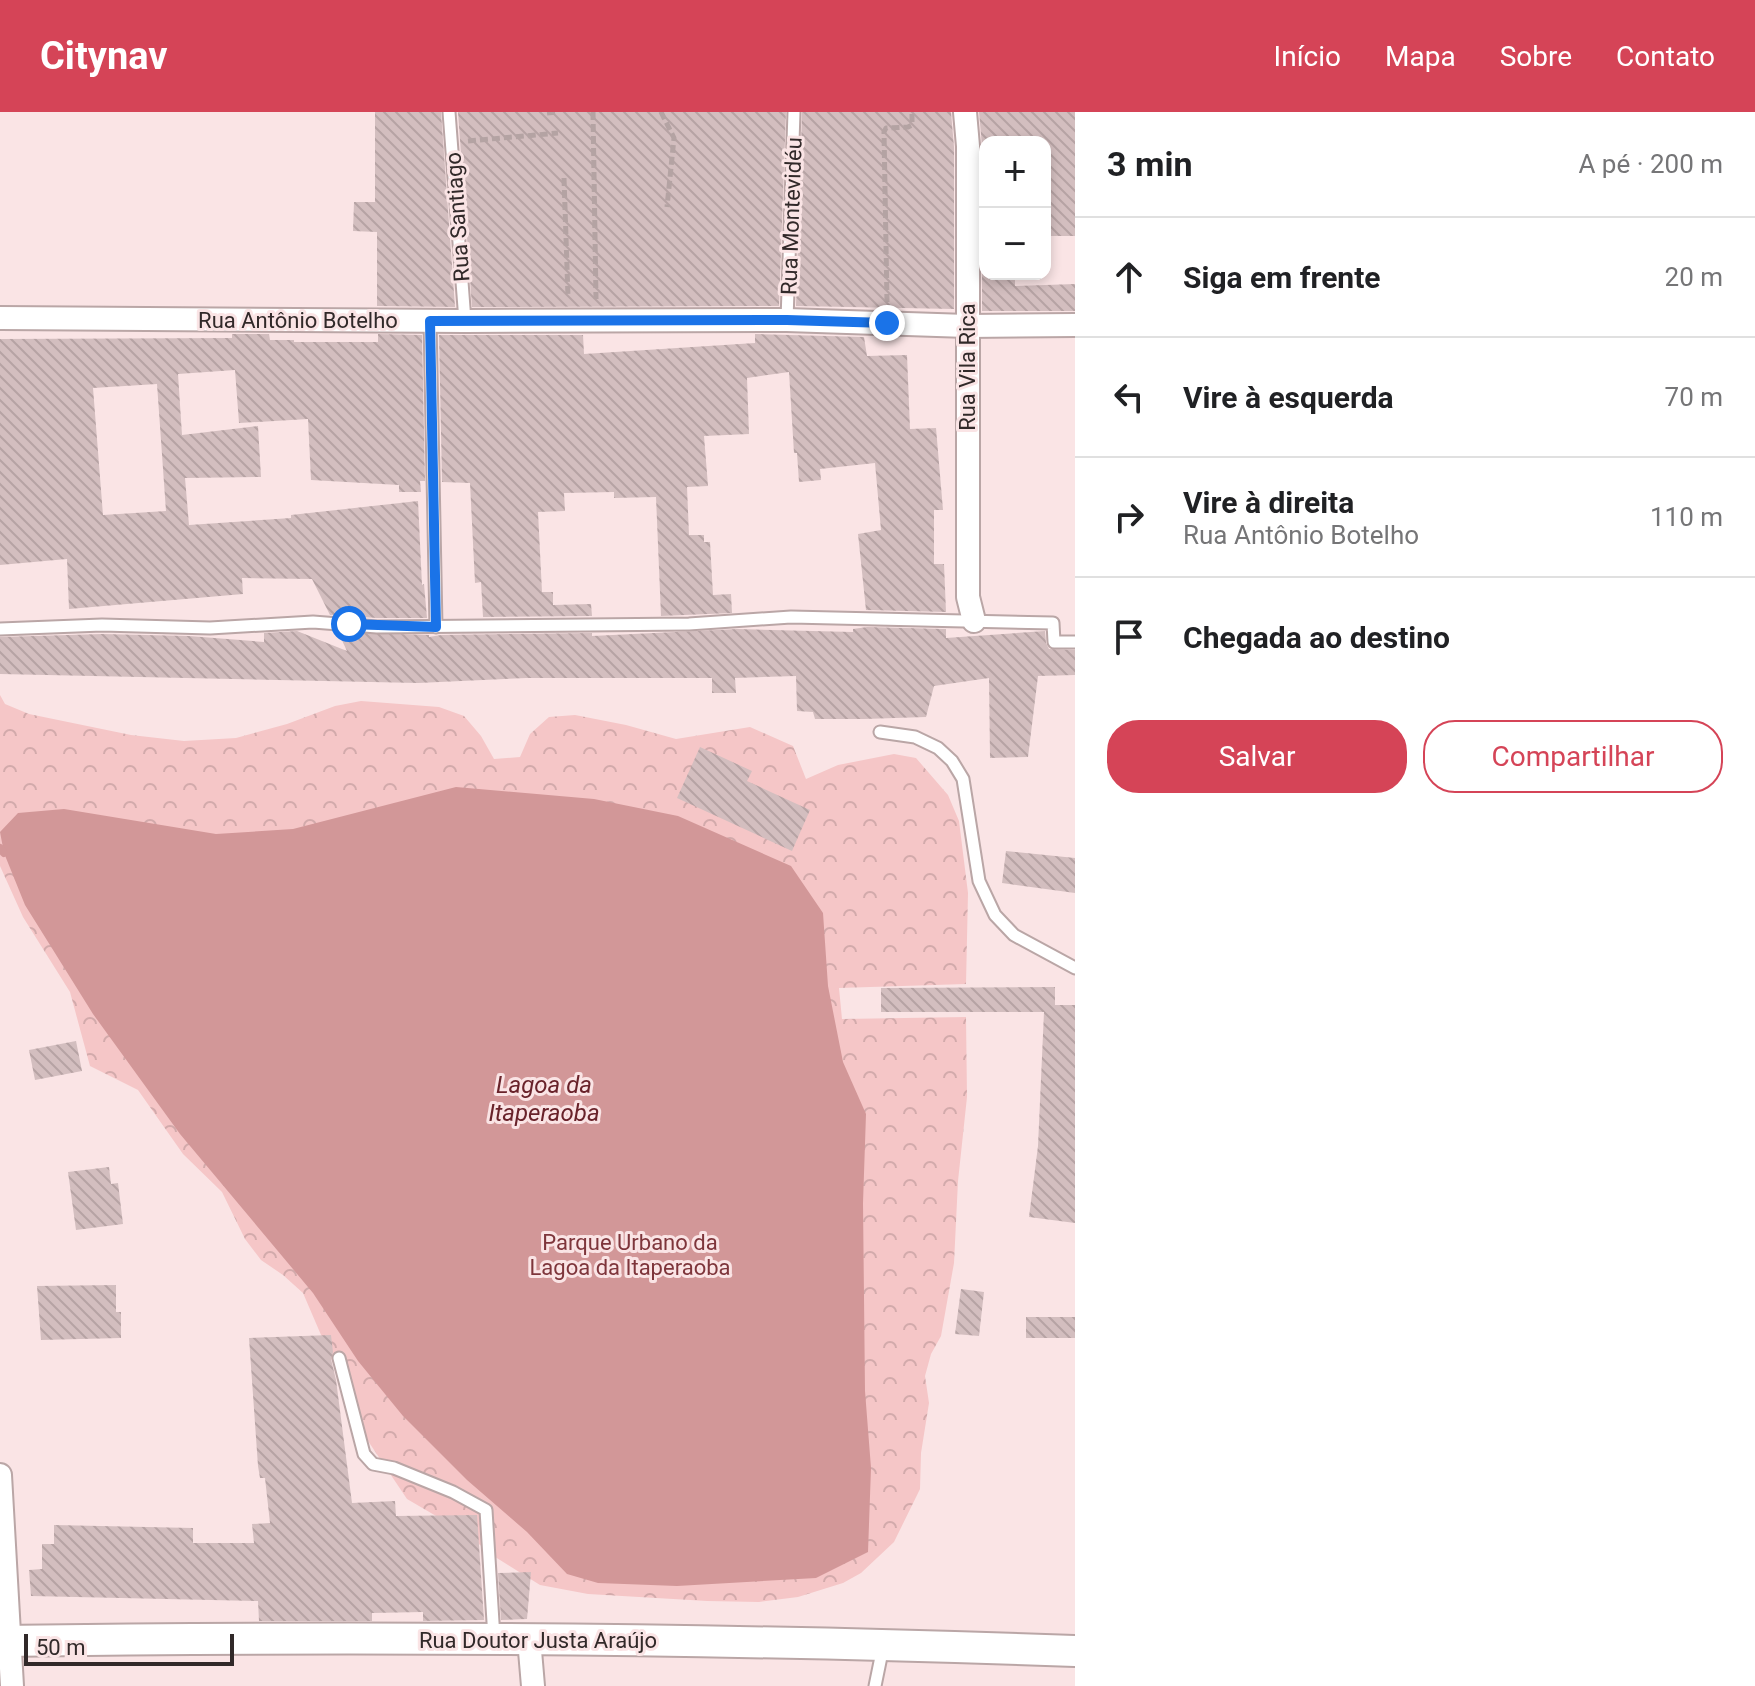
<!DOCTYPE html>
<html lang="pt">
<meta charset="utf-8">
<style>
:root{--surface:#fff;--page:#f2f2f2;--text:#202124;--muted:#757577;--line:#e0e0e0;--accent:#d54457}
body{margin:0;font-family:Roboto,sans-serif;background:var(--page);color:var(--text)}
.controls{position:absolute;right:24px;top:24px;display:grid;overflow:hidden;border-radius:16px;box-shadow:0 4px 12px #0003}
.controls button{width:72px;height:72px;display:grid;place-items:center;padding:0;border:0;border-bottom:2px solid var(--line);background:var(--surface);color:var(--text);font:40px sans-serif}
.scale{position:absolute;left:24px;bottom:20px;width:210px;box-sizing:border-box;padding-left:8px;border:4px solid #312929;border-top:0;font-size:22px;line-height:28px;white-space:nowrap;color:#312929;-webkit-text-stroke:6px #fae4e5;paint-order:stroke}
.stop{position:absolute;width:24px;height:24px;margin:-18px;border:6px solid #1a73e8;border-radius:50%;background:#fff}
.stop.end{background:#1a73e8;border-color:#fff;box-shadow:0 2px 8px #0008}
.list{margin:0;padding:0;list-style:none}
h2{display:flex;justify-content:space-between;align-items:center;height:104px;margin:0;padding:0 32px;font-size:34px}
h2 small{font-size:26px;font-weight:400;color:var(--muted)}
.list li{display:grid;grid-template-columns:52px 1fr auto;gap:24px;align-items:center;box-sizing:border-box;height:120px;padding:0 32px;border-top:2px solid var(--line)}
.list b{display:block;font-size:30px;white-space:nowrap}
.list p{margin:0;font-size:26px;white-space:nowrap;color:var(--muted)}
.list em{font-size:26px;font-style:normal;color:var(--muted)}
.actions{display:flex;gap:16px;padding:24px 32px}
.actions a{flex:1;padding:18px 0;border:2px solid var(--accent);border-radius:32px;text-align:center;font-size:28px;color:var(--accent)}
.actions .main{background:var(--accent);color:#fff}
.icon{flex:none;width:44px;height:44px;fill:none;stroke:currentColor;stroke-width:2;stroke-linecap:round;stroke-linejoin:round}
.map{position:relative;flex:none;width:1075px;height:1574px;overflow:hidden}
header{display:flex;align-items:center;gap:48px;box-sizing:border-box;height:112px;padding:0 40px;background:var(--accent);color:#fff}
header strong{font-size:38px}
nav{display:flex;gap:44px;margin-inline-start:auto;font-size:28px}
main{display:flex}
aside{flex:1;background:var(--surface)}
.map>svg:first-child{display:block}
.forest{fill:url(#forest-crowns)}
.water{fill:#d29798}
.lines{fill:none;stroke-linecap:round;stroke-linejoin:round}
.stream{stroke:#d29798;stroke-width:8}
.building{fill:url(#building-back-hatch);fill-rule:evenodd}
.lane-casing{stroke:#baa6a6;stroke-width:15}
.street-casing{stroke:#baa6a6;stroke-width:26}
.secondary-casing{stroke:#baa6a6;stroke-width:34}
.path{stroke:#b4a3a3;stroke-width:5;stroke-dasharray:8 4;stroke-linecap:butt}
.lane{stroke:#fff;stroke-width:11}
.street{stroke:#fff;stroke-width:22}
.secondary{stroke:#fff;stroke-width:30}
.route{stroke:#1a73e8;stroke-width:10}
.labels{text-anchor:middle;stroke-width:6;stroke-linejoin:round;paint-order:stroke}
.street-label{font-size:22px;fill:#312929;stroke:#fae4e5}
.park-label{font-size:22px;fill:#7e353b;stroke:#fae4e5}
.water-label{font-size:24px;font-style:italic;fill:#69222a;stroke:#fae4e5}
</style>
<header>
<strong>Citynav</strong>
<nav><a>Início</a><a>Mapa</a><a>Sobre</a><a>Contato</a></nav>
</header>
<main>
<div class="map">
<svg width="1075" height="1574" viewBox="0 0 1075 1574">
<defs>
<pattern id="forest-crowns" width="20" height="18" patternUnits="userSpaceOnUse" patternTransform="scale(2)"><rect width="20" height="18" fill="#f5c6c7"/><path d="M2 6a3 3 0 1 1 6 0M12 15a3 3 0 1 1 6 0" fill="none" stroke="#d2aaab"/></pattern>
<pattern id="building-back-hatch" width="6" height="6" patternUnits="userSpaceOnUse" patternTransform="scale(2)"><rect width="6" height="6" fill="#d3bebf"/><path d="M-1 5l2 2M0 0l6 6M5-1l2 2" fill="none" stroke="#b6a3a4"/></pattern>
</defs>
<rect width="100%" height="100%" fill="#fae4e5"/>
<path class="forest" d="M0 583 5 592 29 602 131 623 184 629 236 626 287 612 335 594 361 589 439 595 464 604 481 624 494 647 520 645 530 622 549 605 575 603 626 613 676 627 750 615 793 634 806 667 838 653 894 642 916 646 948 683 959 709 968 781 966 872 839 876 842 907 966 905 967 985 958 1069 954 1151 941 1224 931 1242 925 1264 929 1291 921 1341 920 1377 894 1430 861 1461 843 1471 798 1485 759 1490 707 1489 588 1482 540 1473 492 1443 467 1422 407 1387 364 1323 303 1181 283 1163 261 1148 245 1127 222 1080 183 1042 138 978 90 954 70 880 23 805 0 754Z"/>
<path class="water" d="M456 675 594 687 678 704 791 754 823 801 828 874 843 950 866 1002 863 1091 865 1279 871 1356 868 1440 816 1466 677 1474 598 1471 567 1462 527 1420 467 1368 403 1304 358 1249 313 1181 180 1022 93 902 25 793 4 741 0 720 18 701 64 697 216 722 293 717Z"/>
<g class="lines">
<path class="stream" d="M0 736 4 741"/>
</g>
<g class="building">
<path d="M375 0H441L455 195 377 194V120L353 119 354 90H375Z"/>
<path d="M458 0H786L779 194 472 195Z"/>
<path d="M802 0H951L954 35V197L796 194Z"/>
<path d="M979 0H1075V124H1045V30H985V162H1015V174L1075 172V199H982V34Z"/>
<path d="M232 222H269L270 228H294V230H378V222L422 223 425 369H420L421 380H399V373L311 368 308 307 239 311 235 258 178 262 182 323 258 314 261 365 185 366 189 413 291 406V403L418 389 422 473 424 472 427 506H377L330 503 312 467 242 466 243 482 69 497 67 447 0 453V227L232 226ZM157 272 166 399 103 403 93 276Z"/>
<path d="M755 222 864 225 867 244 907 243 910 317 936 316 943 398H934V452H944L946 500 866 498 858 422 881 418 875 351 820 357 821 368 799 370 797 341H794L789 260 747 266 749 322 704 324 708 374 687 375 689 423H704V430H710L713 483 731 482 732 501 661 504 656 385 614 386V380L564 381 565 399 538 400 542 480H553V493L591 492 592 504 483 505 481 470 475 471 470 371 442 370 439 223H583L584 242 755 231Z"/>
<path d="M867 515 946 517V526L1045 519 1046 531 1049 537 1075 538V563L1038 564 1028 645 990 646 989 566 934 574 926 605 864 607H815L813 600 797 599 796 564 735 566 736 581H712V566H526L418 571 0 562V525L102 522 189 524 264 530V521L297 519 347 539 338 520 429 523V525L441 523 592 521V524L737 517 853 520V517Z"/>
<path d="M700 635 752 659 747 669 810 698 792 739 677 686Z"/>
<path d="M1006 739 1075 746V781L1002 771Z"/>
<path d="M1055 875V893H1075V1111L1029 1105 1038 1034 1044 900H881V876Z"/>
<path d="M76 929 82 959 35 968 29 938Z"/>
<path d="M109 1055 111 1072 118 1071 123 1112 76 1118 68 1060Z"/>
<path d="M116 1173V1200H121V1226L41 1228 37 1174Z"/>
<path d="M961 1177 984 1180 979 1224 955 1222Z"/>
<rect x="1026" y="1205" width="49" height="21"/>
<path d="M331 1223 333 1240 331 1247 336 1268 352 1391 395 1389 396 1404 477 1403 484 1508 423 1509V1500L372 1501V1509H259L258 1489 31 1484 29 1458 42 1457V1432H54V1413L193 1416V1431H254L252 1412 270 1411 265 1366H260L258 1354 249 1226Z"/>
<path d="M531 1460 527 1507 501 1508 498 1461Z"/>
</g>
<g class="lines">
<defs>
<g id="lane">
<path d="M449 0 465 209"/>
<path d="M787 208 794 0"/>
<path d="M430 209 436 515"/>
<path d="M0 517 102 513 210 516 313 510 377 515 689 512 791 505 1053 511 1054 530H1075"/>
<path d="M880 620 915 625 938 636 952 649 963 667 979 769 995 803 1014 823 1075 856"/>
<path d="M339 1246 364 1342 373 1352 394 1356 453 1380 486 1398 494 1526"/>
<path d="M875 1574 883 1535"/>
</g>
<g id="street">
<path d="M965 0 968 34V485L974 509"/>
<path d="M0 206 465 209 787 208 967 214 1075 213"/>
<path d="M0 1363 12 1574"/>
<path d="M529 1527 533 1574"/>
</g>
<path id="secondary" d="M0 1529C358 1524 717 1526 1075 1539"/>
</defs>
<use href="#lane" class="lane-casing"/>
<use href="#street" class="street-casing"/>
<use href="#secondary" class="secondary-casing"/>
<g class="path">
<path d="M593 0 596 187"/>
<path d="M661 0 674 26 667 95"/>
<path d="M547 1 557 0"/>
<path d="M468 29 558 21"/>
<path d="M564 66 568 185"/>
<path d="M887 190 884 20 886 16 908 15 912 13V0"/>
</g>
<use href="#lane" class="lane"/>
<use href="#street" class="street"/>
<use href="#secondary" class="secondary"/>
</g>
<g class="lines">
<path class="route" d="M349 512 436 515 430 209 787 208 887 211"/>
</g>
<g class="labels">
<g class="street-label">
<text transform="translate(791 104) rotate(-88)" y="8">Rua Montevidéu</text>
<text transform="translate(457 105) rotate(-94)" y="8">Rua Santiago</text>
<text x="298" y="216">Rua Antônio Botelho</text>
<text transform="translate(967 255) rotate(-90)" y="8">Rua Vila Rica</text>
<text x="538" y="1536">Rua Doutor Justa Araújo</text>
</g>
<g class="park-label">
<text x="630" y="1138">Parque Urbano da<tspan x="630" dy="25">Lagoa da Itaperaoba</tspan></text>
</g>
<g class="water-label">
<text x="544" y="981">Lagoa da<tspan x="544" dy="28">Itaperaoba</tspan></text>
</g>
</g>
</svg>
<div class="controls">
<button>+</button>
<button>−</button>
</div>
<div class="scale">50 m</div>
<div class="stop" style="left:349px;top:512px"></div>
<div class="stop end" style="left:887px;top:211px"></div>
</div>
<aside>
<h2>3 min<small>A pé · 200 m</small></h2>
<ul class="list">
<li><svg class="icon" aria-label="ahead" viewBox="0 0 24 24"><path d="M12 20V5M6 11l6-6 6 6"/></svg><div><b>Siga em frente</b></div><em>20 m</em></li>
<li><svg class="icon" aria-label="left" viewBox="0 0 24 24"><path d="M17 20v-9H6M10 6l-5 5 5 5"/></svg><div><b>Vire à esquerda</b></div><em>70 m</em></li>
<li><svg class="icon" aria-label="right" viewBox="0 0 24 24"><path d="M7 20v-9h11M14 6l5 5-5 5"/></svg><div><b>Vire à direita</b><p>Rua Antônio Botelho</p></div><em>110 m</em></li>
<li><svg class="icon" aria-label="arrive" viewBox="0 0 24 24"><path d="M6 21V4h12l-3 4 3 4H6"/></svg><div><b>Chegada ao destino</b></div></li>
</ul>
<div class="actions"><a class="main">Salvar</a><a>Compartilhar</a></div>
</aside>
</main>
